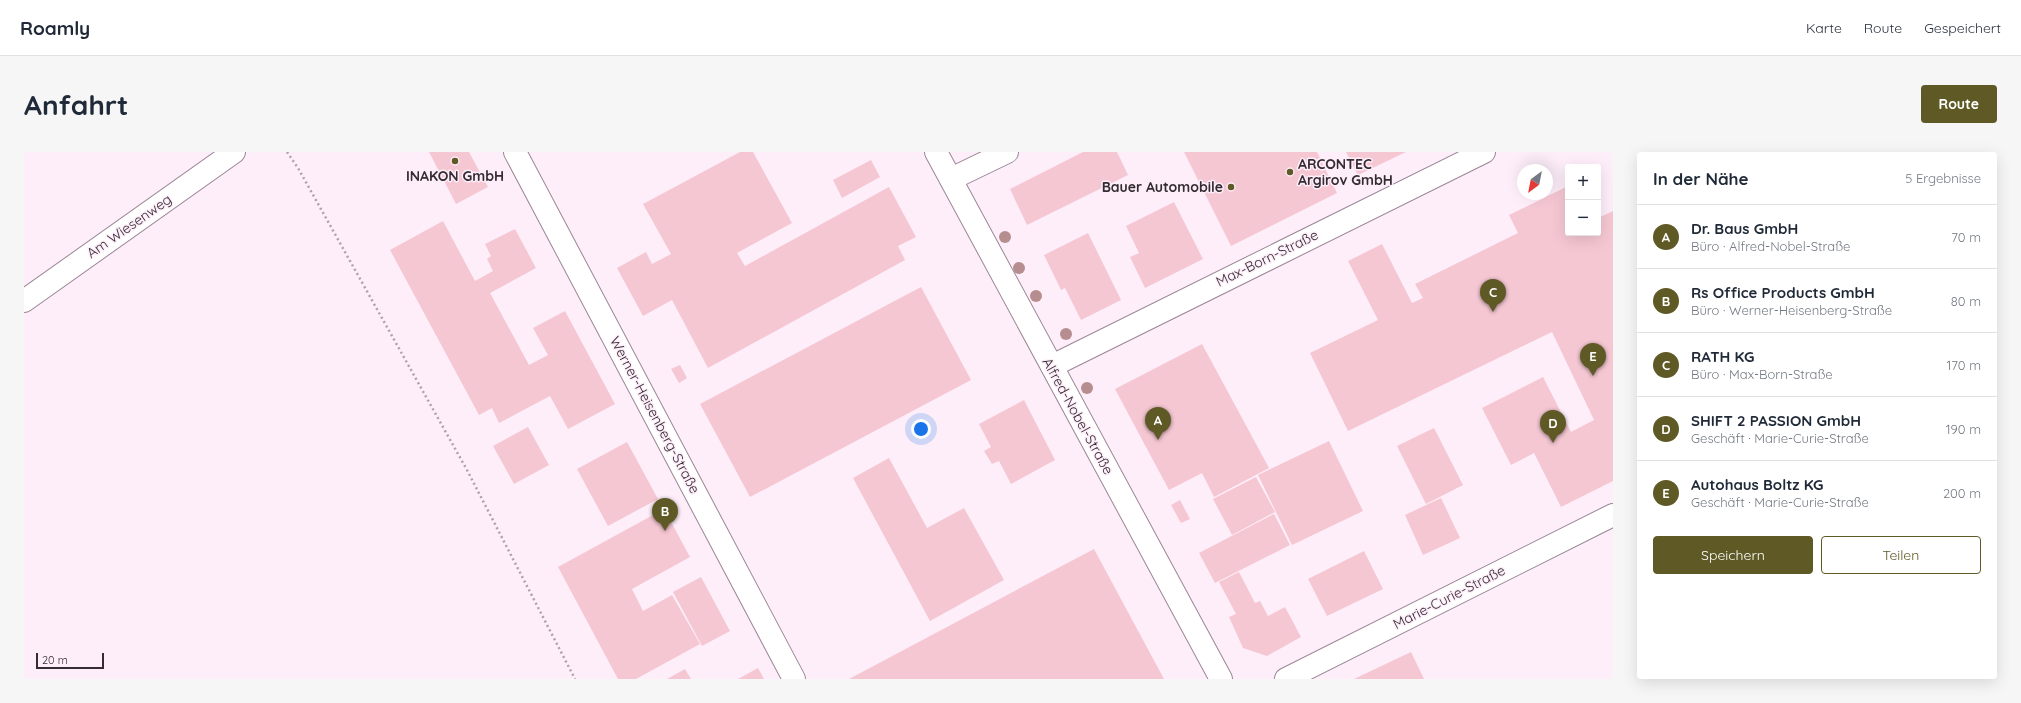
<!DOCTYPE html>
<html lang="de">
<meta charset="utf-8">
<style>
:root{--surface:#fff;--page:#f6f6f7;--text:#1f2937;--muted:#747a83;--line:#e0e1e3;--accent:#5e5925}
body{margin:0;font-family:Quicksand,sans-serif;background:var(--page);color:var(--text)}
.controls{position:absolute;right:12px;top:12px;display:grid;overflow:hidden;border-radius:4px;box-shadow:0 4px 16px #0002}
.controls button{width:36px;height:36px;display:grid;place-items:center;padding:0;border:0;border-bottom:1px solid var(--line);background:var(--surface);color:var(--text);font:20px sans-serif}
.compass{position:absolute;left:1493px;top:12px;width:36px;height:36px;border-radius:50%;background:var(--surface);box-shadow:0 4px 16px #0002;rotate:212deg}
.scale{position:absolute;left:12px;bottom:10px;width:68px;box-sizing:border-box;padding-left:4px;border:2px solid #352c33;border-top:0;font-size:11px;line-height:14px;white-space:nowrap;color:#352c33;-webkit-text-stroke:3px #fdeef9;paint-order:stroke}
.you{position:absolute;left:897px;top:277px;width:14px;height:14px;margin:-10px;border:3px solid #fff;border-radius:50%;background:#1a73e8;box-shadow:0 0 0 6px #1a73e833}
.badge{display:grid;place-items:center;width:26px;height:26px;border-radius:50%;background:var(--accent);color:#fff;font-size:13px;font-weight:700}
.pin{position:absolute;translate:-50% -33px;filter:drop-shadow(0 1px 2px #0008)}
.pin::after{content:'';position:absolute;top:21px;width:14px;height:12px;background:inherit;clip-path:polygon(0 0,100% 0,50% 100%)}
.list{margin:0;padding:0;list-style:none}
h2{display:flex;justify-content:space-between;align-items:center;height:52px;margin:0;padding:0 16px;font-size:17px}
h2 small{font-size:13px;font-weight:400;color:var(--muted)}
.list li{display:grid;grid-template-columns:26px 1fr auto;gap:12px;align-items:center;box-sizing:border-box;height:64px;padding:0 16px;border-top:1px solid var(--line)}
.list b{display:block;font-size:15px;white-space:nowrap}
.list p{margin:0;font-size:13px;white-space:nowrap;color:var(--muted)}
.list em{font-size:13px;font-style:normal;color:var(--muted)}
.actions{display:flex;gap:8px;padding:12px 16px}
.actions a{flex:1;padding:9px 0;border:1px solid var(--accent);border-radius:4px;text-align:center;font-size:14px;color:var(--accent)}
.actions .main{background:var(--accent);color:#fff}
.map{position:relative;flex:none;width:1589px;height:527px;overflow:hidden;border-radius:4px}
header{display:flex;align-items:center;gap:24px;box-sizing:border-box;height:56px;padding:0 20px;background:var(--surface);border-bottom:1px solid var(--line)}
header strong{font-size:19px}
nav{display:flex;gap:22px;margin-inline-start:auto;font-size:14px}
.intro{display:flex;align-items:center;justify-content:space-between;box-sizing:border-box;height:96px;padding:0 24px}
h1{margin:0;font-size:28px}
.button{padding:10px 18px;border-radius:4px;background:var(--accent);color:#fff;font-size:14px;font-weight:700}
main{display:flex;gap:24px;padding:0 24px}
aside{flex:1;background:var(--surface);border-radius:4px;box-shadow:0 4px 16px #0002}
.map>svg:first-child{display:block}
.building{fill:#f5c7d3}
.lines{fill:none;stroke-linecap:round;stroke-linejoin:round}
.minor-casing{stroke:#9b8696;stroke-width:24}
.path{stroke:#aea1ab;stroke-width:2.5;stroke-dasharray:2 3;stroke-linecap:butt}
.minor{stroke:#fff;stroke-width:22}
.tree{fill:#b78e90}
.poi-dot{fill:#5e5925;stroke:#fdeef9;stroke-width:1.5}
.labels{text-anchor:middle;stroke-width:3;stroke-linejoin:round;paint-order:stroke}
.poi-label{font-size:14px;font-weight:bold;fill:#352c33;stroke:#fdeef9;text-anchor:start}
.street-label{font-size:14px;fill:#352c33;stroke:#fdeef9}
</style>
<header>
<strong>Roamly</strong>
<nav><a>Karte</a><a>Route</a><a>Gespeichert</a></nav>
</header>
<div class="intro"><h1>Anfahrt</h1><a class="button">Route</a></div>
<main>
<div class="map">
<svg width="1589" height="527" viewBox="0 0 1589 527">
<rect width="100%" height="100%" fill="#fdeef9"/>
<g class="building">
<path d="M405 0H445L464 35 432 52Z"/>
<path d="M716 0H729L768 71 713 101 721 114 865 35 892 85 874 94 881 108 684 216 648 148 619 164 593 116 622 100 628 112 647 102 619 52Z"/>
<path d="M1059 0H1093L1104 23 1003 73 986 37Z"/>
<path d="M1160 0H1293L1313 41 1207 94Z"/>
<path d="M1322 0H1382L1334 23Z"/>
<path d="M847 8 856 25 818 46 809 28Z"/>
<path d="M1544 34V81H1574V66L1589 59V329L1537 355 1510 301 1487 313 1458 256 1519 225 1547 280 1570 268 1528 180 1324 279 1286 201 1354 168 1324 109 1358 92 1388 151 1399 146 1391 132 1494 81 1485 63Z"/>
<path d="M1150 50 1179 107 1121 136 1106 105 1115 101 1102 74Z"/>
<path d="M419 69 451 129 469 119 463 107 467 104 461 92 491 77 512 116 466 141 505 213 524 203 509 176 541 159 591 252 544 277 526 244 475 271 468 256 455 263 366 98Z"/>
<path d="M1064 81 1097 148 1057 168 1041 136 1037 138 1020 103Z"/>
<path d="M897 135 947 228 726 345 676 252Z"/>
<path d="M1178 192 1245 316 1190 345 1178 321 1145 338 1091 237Z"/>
<path d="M656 213 663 226 655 231 647 217Z"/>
<path d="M1000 248 1031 308 987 332 975 309 968 312 960 299 967 295 955 272Z"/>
<path d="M504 275 525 313 490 332 469 294Z"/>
<path d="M1410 276 1439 333 1402 352 1373 294Z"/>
<path d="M1305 289 1339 359 1268 393 1234 323Z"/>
<path d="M603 290 634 347 584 374 553 317Z"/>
<path d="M865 306 903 376 940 356 980 428 906 469 829 326Z"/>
<path d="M1232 325 1251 360 1208 383 1189 347Z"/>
<path d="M1417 346 1436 386 1399 403 1381 363Z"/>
<path d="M1156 348 1166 367 1157 371 1147 353Z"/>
<path d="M640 357 666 405 608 437 619 459 648 443 676 492 612 527H594L534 415Z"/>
<path d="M1250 362 1266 393 1191 431 1175 401Z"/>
<path d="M1070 397 1140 527H825L998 435Z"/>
<path d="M1340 399 1359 437 1303 464 1284 427Z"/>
<path d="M1215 420 1231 451 1236 449 1244 464 1261 455 1277 485 1243 504 1219 496 1205 465 1212 462 1195 430Z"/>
<path d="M677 425 706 479 678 494 649 440Z"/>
<path d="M1387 500 1400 527H1330Z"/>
<path d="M734 516 740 527H714Z"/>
<path d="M661 517 667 527H643Z"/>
</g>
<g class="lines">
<defs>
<g id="minor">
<path d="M491 0 770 527"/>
<path d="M912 0 1197 527"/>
<path d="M927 27 983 0"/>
<path d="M0 149 210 0"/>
<path d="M1028 214 1460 0"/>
<path d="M1262 527 1589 363"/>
</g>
</defs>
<use href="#minor" class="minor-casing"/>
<path class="path" d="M263 0 274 16 443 318 551 527"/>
<use href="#minor" class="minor"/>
</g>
<g class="tree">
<circle cx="981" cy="85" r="6"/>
<circle cx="995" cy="116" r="6"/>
<circle cx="1012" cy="144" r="6"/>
<circle cx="1042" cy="182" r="6"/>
<circle cx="1063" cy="236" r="6"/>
</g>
<g class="poi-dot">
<circle cx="431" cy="9" r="4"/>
<circle cx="1266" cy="20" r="4"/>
<circle cx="1207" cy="35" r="4"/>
</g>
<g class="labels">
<g class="poi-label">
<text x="1274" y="17">ARCONTEC<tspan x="1274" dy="16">Argirov GmbH</tspan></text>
<text x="431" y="29" text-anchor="middle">INAKON GmbH</text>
<text x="1199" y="40" text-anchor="end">Bauer Automobile</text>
</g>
<g class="street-label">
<text transform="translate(105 74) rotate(-35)" y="5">Am Wiesenweg</text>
<text transform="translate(1243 106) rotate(-26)" y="5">Max-Born-Straße</text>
<text transform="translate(631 263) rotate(62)" y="5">Werner-Heisenberg-Straße</text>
<text transform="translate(1054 264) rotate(61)" y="5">Alfred-Nobel-Straße</text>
<text transform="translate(1425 445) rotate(-27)" y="5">Marie-Curie-Straße</text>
</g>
</g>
</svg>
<div class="controls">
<button>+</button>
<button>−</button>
</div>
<svg class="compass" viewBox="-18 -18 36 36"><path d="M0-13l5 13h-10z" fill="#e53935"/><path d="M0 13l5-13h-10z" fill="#747a83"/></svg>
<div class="scale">20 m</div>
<div class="you"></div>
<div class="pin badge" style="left:1134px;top:288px">A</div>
<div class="pin badge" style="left:641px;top:379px">B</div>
<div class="pin badge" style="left:1469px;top:160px">C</div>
<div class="pin badge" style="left:1529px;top:291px">D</div>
<div class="pin badge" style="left:1569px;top:224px">E</div>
</div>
<aside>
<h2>In der Nähe<small>5 Ergebnisse</small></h2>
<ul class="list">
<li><span class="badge">A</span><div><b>Dr. Baus GmbH</b><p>Büro · Alfred-Nobel-Straße</p></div><em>70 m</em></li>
<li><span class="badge">B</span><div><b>Rs Office Products GmbH</b><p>Büro · Werner-Heisenberg-Straße</p></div><em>80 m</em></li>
<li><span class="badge">C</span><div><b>RATH KG</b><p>Büro · Max-Born-Straße</p></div><em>170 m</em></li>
<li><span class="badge">D</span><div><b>SHIFT 2 PASSION GmbH</b><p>Geschäft · Marie-Curie-Straße</p></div><em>190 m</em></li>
<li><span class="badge">E</span><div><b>Autohaus Boltz KG</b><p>Geschäft · Marie-Curie-Straße</p></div><em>200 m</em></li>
</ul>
<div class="actions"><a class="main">Speichern</a><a>Teilen</a></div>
</aside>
</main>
